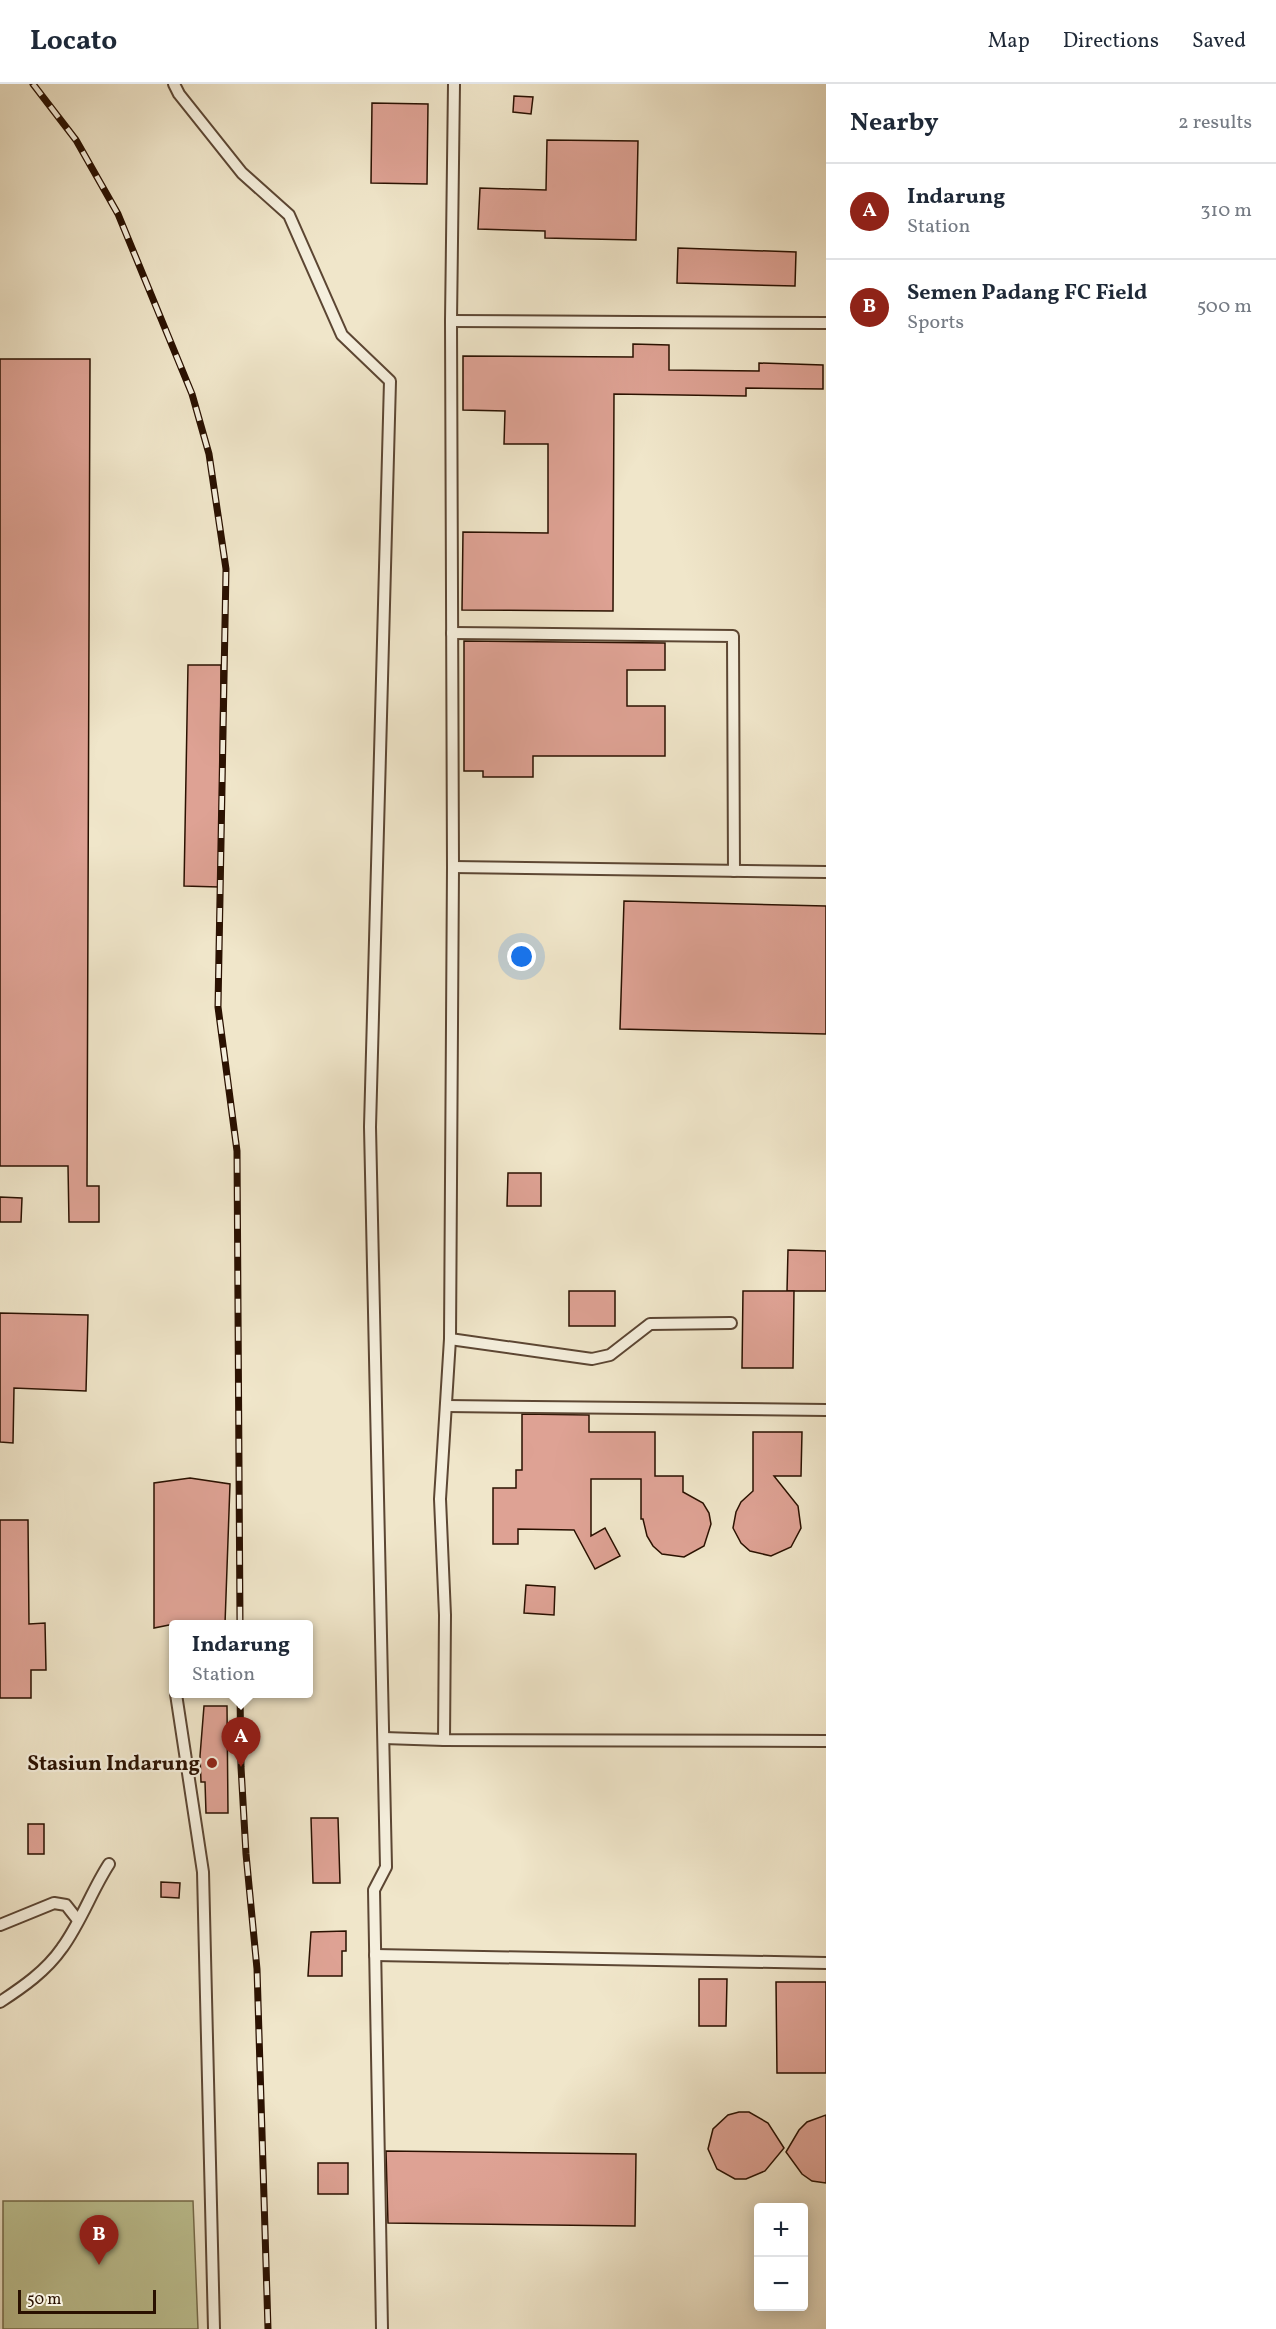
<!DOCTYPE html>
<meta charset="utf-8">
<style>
:root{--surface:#fff;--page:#f6f6f7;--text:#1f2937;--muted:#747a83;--line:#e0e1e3;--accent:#8f2418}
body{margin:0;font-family:Vollkorn,serif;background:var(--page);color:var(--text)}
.controls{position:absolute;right:18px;bottom:18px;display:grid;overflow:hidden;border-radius:6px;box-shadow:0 3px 15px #0003}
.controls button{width:54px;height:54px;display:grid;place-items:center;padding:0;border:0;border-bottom:2px solid var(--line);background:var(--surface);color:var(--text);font:30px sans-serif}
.scale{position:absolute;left:18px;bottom:15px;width:138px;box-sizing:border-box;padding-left:6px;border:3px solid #2a1101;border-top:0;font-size:16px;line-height:21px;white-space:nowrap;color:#2a1101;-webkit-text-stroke:4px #f5efdd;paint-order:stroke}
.you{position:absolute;left:522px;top:873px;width:21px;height:21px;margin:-15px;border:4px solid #fff;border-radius:50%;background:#1a73e8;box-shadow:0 0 0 9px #1a73e833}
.badge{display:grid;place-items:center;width:39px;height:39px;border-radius:50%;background:var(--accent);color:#fff;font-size:20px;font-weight:700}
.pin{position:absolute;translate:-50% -50px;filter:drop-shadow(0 2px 3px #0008)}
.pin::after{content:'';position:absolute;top:32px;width:21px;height:18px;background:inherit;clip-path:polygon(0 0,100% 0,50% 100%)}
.popup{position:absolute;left:169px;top:1536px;width:144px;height:78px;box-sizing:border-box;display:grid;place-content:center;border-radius:6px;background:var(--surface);filter:drop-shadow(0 2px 4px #0005);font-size:20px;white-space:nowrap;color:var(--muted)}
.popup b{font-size:22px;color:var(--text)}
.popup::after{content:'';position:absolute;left:50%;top:100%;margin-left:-12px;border:12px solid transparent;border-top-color:var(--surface)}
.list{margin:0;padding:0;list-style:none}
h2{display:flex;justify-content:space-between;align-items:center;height:78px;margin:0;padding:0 24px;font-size:26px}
h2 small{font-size:20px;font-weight:400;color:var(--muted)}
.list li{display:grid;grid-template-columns:39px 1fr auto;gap:18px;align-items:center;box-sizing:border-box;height:96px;padding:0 24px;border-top:2px solid var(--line)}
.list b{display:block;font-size:22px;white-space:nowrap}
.list p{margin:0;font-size:20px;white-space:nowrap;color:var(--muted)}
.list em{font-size:20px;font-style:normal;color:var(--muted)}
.map{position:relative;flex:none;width:826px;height:2245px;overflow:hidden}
header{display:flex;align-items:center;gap:36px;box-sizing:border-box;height:84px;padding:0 30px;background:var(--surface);border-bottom:2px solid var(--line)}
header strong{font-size:28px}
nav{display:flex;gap:33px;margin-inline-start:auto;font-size:21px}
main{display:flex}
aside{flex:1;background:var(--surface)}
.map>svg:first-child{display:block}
.green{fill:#bec393;stroke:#746a4a;stroke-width:1.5}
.building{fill:#dea294;stroke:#2a1101;stroke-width:1.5}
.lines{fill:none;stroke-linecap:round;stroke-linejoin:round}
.service-casing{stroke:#5c4633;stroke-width:14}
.service{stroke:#f5efdd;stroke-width:10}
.rail-casing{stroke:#2a1101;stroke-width:7}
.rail{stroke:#f5efdd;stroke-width:4.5;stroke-dasharray:14;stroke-linecap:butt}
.poi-dot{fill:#8f2418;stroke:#f5efdd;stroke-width:2}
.labels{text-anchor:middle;stroke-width:4.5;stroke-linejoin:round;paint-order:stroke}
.poi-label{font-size:21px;font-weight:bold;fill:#2a1101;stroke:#f5efdd;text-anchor:end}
</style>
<header>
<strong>Locato</strong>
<nav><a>Map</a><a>Directions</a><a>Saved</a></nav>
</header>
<main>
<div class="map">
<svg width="826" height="2245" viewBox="0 0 826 2245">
<rect width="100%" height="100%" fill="#f0e6ca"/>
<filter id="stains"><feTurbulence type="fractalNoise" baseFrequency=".00333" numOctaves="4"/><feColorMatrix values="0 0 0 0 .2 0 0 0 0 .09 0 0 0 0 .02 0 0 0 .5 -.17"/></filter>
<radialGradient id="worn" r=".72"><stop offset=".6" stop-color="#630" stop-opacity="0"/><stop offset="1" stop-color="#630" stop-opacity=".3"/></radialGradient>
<path class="green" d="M3 2117H193L198 2245H3Z"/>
<g class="building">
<path d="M514 12 533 13 531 30 513 28Z"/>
<path d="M372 19 428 20 427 100 371 99Z"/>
<path d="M547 56 638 57 636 156 545 154V147L478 145 480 104 546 106Z"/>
<path d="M678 164 796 168 795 202 677 199Z"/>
<path d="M633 260 669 261V286L759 287V279L823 281V305L746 304V312L614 310 613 527 462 526 463 448 548 449V360H504L505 327 463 326V272L633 273Z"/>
<path d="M0 275H90L87 1102H99V1138H69L68 1082H0Z"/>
<path d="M464 557 665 559V586H627V622H665V672H533V693H483V687H464Z"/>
<path d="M188 581H221L219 803 184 802Z"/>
<path d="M624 817 826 822V950L620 945Z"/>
<path d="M508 1089H541V1122H507Z"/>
<path d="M0 1113 22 1114 21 1138H0Z"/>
<path d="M788 1166 826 1167V1207H787Z"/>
<rect x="569" y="1207" width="46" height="35"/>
<path d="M743 1207H794L793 1284H742Z"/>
<path d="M0 1229 88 1231 86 1307 14 1304 13 1359 0 1358Z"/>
<path d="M522 1330 589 1331V1348H655V1392H683V1408L703 1419 709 1429 711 1440 704 1462 684 1473 662 1470 653 1462 647 1452 643 1435H641V1395H591V1452L605 1444 620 1472 595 1485 574 1446 518 1445V1460H493V1404H516V1386H522Z"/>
<path d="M753 1348H802L801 1392H774L798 1422 801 1444 791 1463 771 1472 750 1467 741 1459 733 1444 736 1428 741 1418 753 1407Z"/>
<path d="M190 1394 230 1400 225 1540H174L154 1544V1399Z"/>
<path d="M0 1436H28L29 1540 45 1539 46 1586H31V1614H0Z"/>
<path d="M526 1501 555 1503 554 1531 524 1529Z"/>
<path d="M204 1622H227L228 1729H206L205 1698H201L200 1672Z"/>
<path d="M311 1734H338L340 1799H313Z"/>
<rect x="28" y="1740" width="16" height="30"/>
<path d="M161 1798 180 1799 179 1814 161 1813Z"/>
<path d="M346 1847V1867H342V1892H308L311 1848Z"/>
<path d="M699 1895H727L726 1942H699Z"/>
<path d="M776 1898H826V1989H777Z"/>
<path d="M739 2028H749L768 2039 784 2064 765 2087 746 2095H735L717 2085 708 2065 713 2045 728 2031Z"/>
<path d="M826 2031V2099L812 2097 802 2090 786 2068 799 2046 807 2038Z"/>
<path d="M386 2067 636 2070 635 2142 388 2139Z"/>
<rect x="318" y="2079" width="30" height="31"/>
</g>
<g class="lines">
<defs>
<g id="service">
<path d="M174 0 179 10 242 89 289 131 342 251 390 297 370 1043 386 1783 374 1806 382 2245"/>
<path d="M451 237 826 239"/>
<path d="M452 549 733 552 734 787"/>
<path d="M453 783 826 788"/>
<path d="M450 1255 592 1275 610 1271 650 1240 731 1239"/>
<path d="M447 1322 826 1326"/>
<path d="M176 1610 203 1788 214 2245"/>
<path d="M384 1654 444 1656 826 1657"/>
<path d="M444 1656 445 1531 440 1415 450 1255 453 783 451 237 454 0"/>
<path d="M0 1841 54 1819 66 1821 77 1835"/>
<path d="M375 1871 826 1879"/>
<path d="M0 1918C23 1903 46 1887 62 1864 81 1838 92 1806 109 1780"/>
</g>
</defs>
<use href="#service" class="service-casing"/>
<use href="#service" class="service"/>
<defs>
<g id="rail">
<path d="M33 0 76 56 118 130 192 310 209 370 226 485 218 923 237 1067 240 1540"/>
<path d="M240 1610 241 1683 246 1770 257 1885 268 2245"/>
</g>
</defs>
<use href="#rail" class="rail-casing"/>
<use href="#rail" class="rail"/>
</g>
<circle class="poi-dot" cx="212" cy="1679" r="6"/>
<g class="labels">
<g class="poi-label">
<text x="200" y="1686">Stasiun Indarung</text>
</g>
</g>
<rect width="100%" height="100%" filter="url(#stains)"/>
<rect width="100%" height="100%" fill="url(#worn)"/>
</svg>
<div class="controls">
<button>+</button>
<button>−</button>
</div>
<div class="scale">50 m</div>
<div class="you"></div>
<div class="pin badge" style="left:241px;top:1683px">A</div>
<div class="popup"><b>Indarung</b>Station</div>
<div class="pin badge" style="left:99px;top:2181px">B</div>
</div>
<aside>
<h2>Nearby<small>2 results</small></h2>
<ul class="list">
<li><span class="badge">A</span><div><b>Indarung</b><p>Station</p></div><em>310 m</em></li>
<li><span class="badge">B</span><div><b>Semen Padang FC Field</b><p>Sports</p></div><em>500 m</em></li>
</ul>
</aside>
</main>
